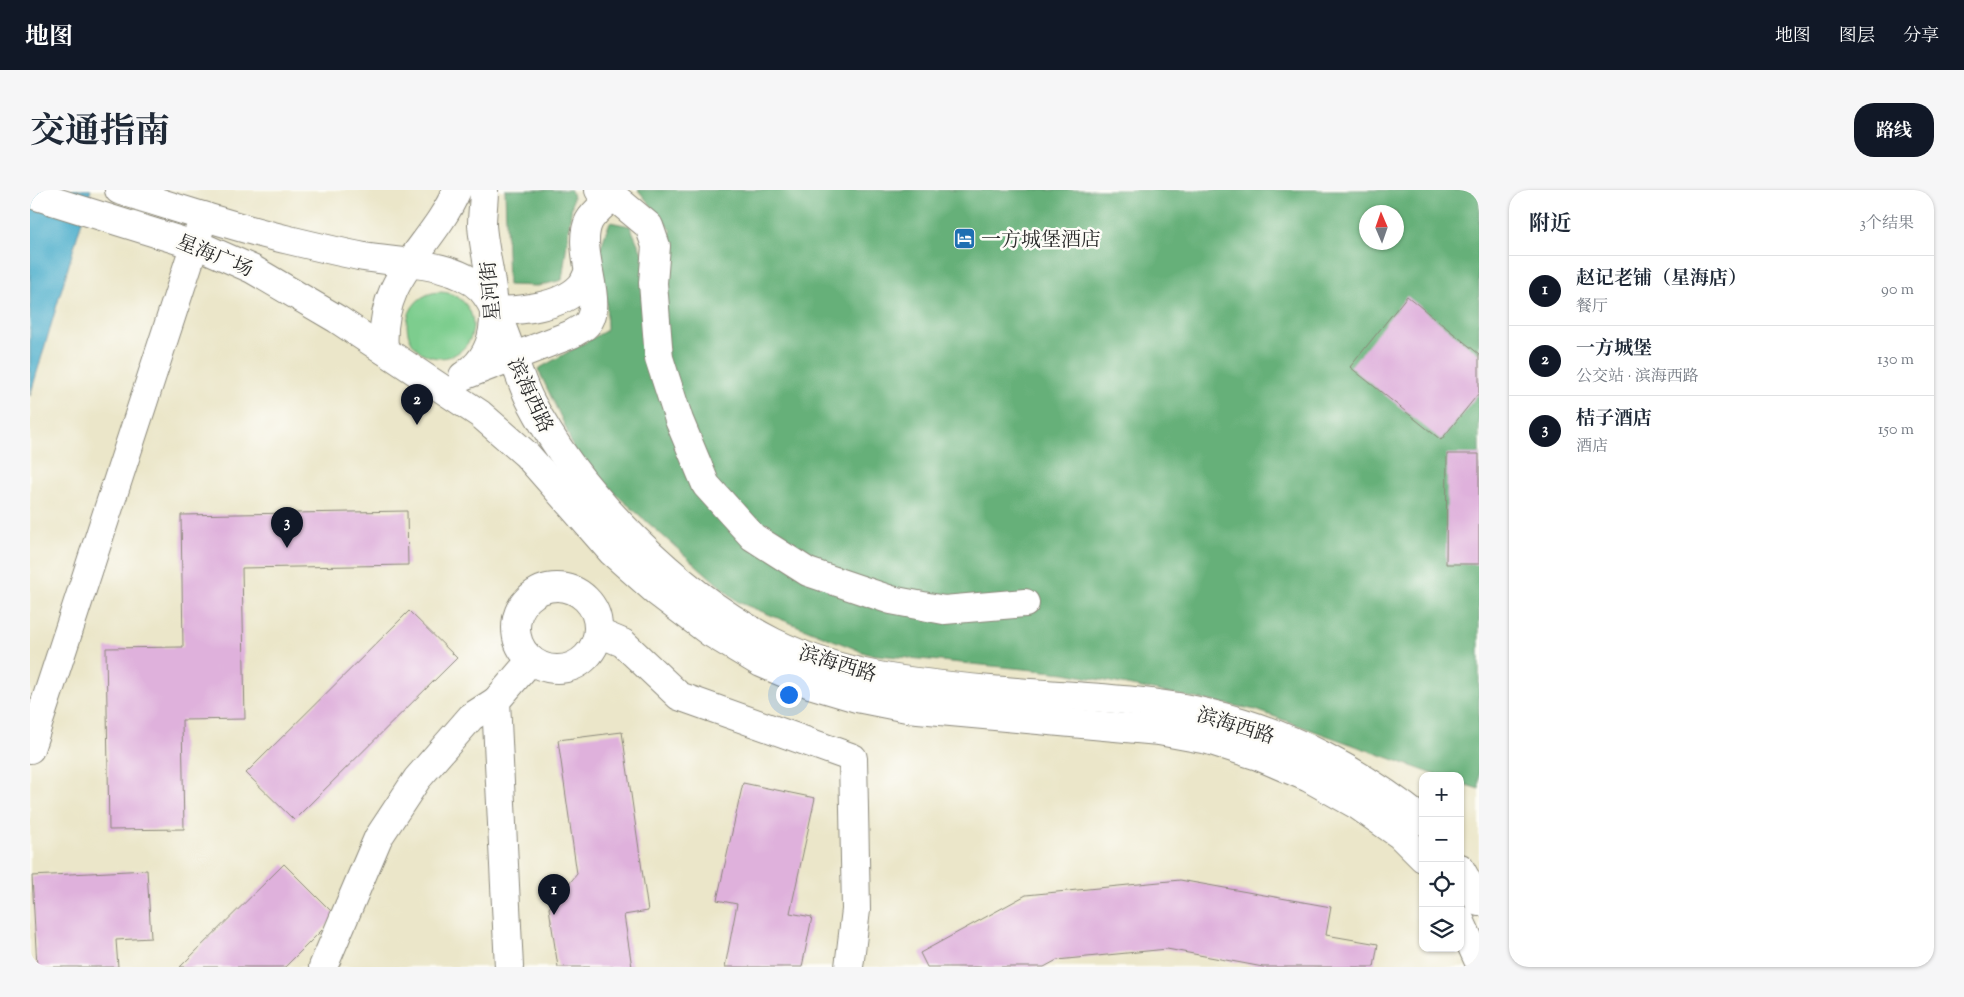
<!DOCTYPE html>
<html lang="zh">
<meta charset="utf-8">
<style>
:root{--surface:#fff;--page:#f6f6f7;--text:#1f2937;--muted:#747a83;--line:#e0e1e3;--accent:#111827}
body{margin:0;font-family:"Sorts Mill Goudy","Noto Serif SC",serif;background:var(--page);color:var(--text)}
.controls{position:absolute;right:15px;bottom:15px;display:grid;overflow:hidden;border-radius:10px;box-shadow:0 1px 4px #0004}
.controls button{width:45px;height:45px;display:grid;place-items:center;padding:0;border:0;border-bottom:1px solid var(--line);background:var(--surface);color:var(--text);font:25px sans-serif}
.compass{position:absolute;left:1329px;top:15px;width:45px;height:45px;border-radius:50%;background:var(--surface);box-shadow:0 1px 4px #0004;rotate:358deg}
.you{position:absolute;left:758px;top:504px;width:18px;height:18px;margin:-12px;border:4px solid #fff;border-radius:50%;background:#1a73e8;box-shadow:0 0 0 8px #1a73e833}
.badge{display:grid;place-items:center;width:32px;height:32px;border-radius:50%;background:var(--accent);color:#fff;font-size:16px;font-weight:700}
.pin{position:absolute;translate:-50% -41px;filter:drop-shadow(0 1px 2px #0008)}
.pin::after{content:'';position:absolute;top:26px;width:18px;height:15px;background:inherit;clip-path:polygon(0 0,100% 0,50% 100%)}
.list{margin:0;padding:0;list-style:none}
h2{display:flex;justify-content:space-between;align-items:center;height:65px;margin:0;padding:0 20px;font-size:21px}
h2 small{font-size:16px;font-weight:400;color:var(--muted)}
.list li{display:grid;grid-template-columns:32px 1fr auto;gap:15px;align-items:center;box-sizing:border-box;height:70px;padding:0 20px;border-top:1px solid var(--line)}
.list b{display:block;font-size:19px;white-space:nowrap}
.list p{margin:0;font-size:16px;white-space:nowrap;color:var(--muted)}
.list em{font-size:16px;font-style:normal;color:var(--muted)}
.icon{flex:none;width:28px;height:28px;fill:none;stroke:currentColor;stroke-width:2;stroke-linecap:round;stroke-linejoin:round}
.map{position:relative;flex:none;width:1449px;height:777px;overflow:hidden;border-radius:20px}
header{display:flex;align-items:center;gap:30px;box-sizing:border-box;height:70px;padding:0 25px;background:var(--accent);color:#fff}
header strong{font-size:24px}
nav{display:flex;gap:28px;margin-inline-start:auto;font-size:18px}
.intro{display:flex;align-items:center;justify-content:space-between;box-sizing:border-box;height:120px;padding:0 30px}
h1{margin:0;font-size:35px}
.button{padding:12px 22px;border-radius:20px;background:var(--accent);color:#fff;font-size:18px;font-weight:700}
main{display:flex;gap:30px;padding:0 30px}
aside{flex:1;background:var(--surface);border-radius:20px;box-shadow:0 1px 4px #0004}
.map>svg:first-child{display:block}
.green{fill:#7dcd8e;stroke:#547c5c}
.forest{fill:#66b079;stroke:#486e52;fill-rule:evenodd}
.water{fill:#4dafcc;stroke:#3c6d7c}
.building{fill:#dfb1dc}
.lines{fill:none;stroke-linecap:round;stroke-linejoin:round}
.minor-casing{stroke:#8b887a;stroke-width:30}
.highway-casing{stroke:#8b887a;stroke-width:30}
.minor{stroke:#fff;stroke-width:28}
.highway{stroke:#fff;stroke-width:28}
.labels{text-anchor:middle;stroke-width:5;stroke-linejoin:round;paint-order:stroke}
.poi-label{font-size:20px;fill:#2b2b2b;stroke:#fdfcf7;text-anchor:start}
.street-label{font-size:20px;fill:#2b2b2b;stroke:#fdfcf7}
</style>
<header>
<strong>地图</strong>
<nav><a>地图</a><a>图层</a><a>分享</a></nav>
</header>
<div class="intro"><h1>交通指南</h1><a class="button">路线</a></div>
<main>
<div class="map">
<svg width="1449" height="777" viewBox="0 0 1449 777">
<rect width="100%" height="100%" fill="#fdfcf7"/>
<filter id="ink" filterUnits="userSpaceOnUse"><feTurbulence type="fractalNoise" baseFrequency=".02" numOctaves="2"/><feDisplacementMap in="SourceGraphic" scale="10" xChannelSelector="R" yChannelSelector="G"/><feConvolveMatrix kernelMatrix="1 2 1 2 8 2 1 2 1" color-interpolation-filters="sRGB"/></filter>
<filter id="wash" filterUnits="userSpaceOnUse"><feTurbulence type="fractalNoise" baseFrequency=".0096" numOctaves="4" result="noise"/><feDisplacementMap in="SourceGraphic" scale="20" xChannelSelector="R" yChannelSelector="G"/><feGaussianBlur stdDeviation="1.12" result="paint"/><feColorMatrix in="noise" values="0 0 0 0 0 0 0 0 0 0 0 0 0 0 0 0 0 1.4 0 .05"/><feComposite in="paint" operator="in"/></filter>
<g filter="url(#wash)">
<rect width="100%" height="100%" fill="#ebe6c9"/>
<circle class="green" cx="410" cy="135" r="33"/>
<g class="forest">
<path d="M475 0H541L543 7 532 90 508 96 478 95Z"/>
<path d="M608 0H1449V599L1430 593V586H1409L1226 520 1035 483 838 464 708 412 548 271 535 236 508 179 577 140 576 103 570 59 580 32 600 36 613 65 642 41ZM1336 22H1366V52H1336Z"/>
</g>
<path class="water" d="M0 0H61L0 206Z"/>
<g id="blocks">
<g class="building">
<path d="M1377 106 1449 164V203L1411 250 1320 177Z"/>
<path d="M1417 264H1449V374H1416Z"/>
<path d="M377 321 378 375 212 378 215 529 152 530 154 639 79 640 76 458 153 457 151 325Z"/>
<path d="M379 421 427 468 264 630 216 583Z"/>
<path d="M592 542 618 721 594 725 602 777H528L519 718 547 684 528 550Z"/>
<path d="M713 593 785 608 760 723 782 727 772 777H695L707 714 687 710Z"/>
<path d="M254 674 306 726 255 777H150Z"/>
<path d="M117 680 121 748 86 750 88 777H7L2 686Z"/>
<path d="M1150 690 1301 717 1296 745 1348 754 1344 777H1233L1137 759 1027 770 1014 777H897L890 763 996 705Z"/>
</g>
</g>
</g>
<g filter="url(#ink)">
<use href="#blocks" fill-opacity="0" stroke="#8b887a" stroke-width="1"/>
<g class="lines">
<defs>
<g id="minor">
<path d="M569 0 583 6 619 36 626 56 623 93 629 168 649 230 676 295 723 347 778 382 861 410 914 420 995 413"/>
<path d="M464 120C489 122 532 116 550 97 554 93 556 87 558 83"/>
<path d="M354 160C348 85 401 60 427 0"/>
<path d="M437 183C485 150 455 82 452 35 452 23 454 11 454 0"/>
<path d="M433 186 542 144C546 141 551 139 555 136 578 116 544 60 559 31 564 22 576 13 583 6"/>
<circle cx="527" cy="438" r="41"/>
<path d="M569 443 593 453 649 506 823 568 826 720 819 777"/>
<path d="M0 559 174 26"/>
<path d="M293 777 348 648 387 589 441 527 466 511"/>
<path d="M479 777 466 511 501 470"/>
</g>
<g id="highway">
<path d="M89 0C145 17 202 37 259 50 284 56 309 62 334 67 369 73 425 73 451 99 472 121 485 182 501 212 550 305 649 404 743 452 812 486 885 493 960 500 1032 506 1111 507 1182 524 1258 542 1332 582 1393 631"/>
<path d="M0 4 177 59 222 79 307 129 450 224 497 265 582 362 627 402 681 443 731 473 780 494 827 508 877 518 1129 541 1178 550 1228 566 1279 588 1327 615 1370 645 1393 668"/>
<path d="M1430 678 1449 712"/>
<path d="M1430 730 1449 772"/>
</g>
</defs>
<use href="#minor" class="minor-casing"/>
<use href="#highway" class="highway-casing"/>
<use href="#minor" class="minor"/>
<use href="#highway" class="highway"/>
</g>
</g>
<defs>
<symbol id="hotel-square" viewBox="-11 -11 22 22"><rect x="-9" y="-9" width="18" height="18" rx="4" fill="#1f6fb2" stroke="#fdfcf7"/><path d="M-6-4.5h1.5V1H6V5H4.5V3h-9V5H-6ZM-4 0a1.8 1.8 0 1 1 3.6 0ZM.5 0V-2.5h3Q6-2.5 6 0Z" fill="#fff"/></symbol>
</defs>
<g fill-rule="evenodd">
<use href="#hotel-square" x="922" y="36" width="25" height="25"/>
</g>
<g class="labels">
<g class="poi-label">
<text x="951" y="56">一方城堡酒店</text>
</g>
<g class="street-label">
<text transform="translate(185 65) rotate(22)" y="7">星海广场</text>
<text transform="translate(460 101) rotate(-95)" y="7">星河街</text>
<text transform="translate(501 205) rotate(65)" y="7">滨海西路</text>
<text transform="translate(808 473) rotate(17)" y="7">滨海西路</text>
<text transform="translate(1206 535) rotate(17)" y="7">滨海西路</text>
</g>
</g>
</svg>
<div class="controls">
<button>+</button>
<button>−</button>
<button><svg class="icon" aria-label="locate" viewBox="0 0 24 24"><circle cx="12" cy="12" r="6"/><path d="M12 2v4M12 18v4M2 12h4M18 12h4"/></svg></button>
<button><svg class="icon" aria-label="layers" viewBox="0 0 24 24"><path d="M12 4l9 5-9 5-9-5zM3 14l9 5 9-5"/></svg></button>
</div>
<svg class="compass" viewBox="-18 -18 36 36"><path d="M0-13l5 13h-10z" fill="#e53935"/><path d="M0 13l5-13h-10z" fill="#747a83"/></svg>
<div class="you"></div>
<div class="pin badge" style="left:524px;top:725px">1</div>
<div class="pin badge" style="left:387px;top:235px">2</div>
<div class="pin badge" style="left:257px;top:358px">3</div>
</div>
<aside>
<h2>附近<small>3个结果</small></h2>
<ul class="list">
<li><span class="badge">1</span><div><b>赵记老铺（星海店）</b><p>餐厅</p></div><em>90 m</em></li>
<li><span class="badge">2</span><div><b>一方城堡</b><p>公交站 · 滨海西路</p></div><em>130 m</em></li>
<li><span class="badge">3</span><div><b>桔子酒店</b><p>酒店</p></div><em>150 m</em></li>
</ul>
</aside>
</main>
